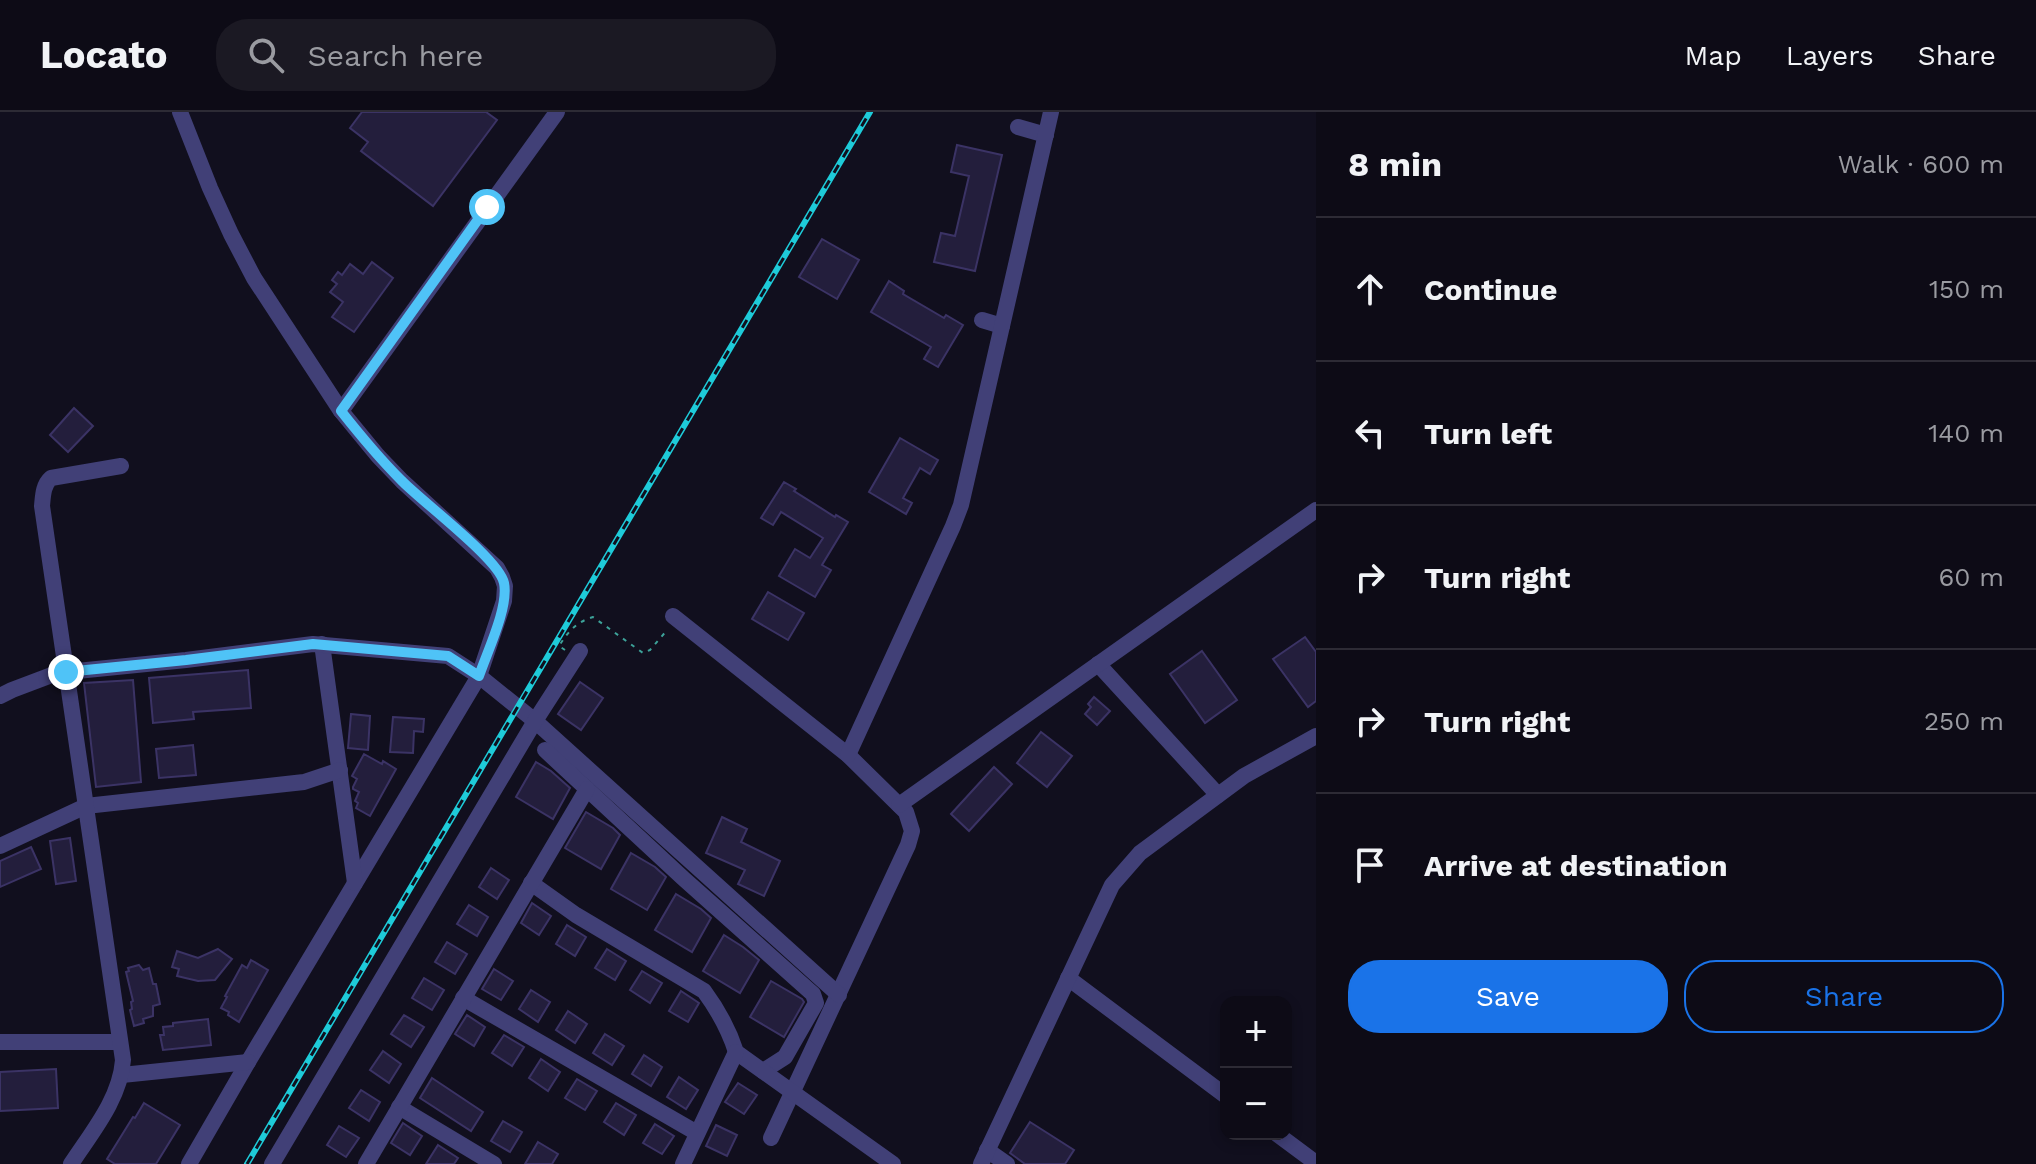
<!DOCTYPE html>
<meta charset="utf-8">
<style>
:root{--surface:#0d0b16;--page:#1b1923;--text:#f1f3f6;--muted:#9a9ba1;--line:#2d2b35;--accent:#1a73e8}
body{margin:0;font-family:"Work Sans",sans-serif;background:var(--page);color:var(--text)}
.controls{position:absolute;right:24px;bottom:24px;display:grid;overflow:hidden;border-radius:16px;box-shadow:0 4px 12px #0003}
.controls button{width:72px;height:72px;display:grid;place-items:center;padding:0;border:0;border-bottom:2px solid var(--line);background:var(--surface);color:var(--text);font:40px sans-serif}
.stop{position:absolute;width:24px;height:24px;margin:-18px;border:6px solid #4fc3f7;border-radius:50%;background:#fff}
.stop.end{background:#4fc3f7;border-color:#fff;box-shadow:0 2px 8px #0008}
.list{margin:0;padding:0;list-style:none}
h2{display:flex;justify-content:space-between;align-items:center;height:104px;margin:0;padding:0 32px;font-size:34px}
h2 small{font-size:26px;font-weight:400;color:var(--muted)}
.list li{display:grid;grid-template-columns:52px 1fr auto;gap:24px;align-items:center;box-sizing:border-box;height:144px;padding:0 32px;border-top:2px solid var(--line)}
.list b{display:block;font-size:30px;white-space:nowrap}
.list em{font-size:26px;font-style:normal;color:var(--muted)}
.actions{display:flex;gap:16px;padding:24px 32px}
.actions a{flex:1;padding:18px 0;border:2px solid var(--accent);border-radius:32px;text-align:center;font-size:28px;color:var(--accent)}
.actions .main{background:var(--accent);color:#fff}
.icon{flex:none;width:44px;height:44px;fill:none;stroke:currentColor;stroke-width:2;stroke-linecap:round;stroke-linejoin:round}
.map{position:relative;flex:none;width:1316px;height:1052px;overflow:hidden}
header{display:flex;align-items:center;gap:48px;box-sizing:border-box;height:112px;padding:0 40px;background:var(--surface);border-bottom:2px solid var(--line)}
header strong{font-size:38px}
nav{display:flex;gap:44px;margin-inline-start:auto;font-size:28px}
.search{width:560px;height:72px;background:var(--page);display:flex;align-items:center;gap:20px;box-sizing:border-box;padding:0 28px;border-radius:32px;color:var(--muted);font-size:30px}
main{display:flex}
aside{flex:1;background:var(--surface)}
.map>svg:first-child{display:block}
.building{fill:#231e3c;stroke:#3b3365;stroke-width:2}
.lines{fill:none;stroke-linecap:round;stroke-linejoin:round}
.path{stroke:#3da299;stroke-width:2;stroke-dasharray:4 6;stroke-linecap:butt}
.minor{stroke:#414077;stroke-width:16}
.rail-casing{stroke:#1ecbd9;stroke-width:6}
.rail{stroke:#110f1e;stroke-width:3;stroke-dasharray:9;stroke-linecap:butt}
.route{stroke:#4fc3f7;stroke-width:10}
</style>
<header>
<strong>Locato</strong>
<div class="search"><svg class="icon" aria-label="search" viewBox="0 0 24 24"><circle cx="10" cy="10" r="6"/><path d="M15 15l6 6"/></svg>Search here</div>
<nav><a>Map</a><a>Layers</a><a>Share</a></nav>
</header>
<main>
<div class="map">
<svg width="1316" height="1052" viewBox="0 0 1316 1052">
<rect width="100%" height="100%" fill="#110f1e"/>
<g class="building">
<path d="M362 0H486L497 8 433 94 361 39 368 30 350 16Z"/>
<path d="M957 33 1002 43 975 159 934 150 941 121 955 124 969 64 951 60Z"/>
<path d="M822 127 859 148 837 187 799 165Z"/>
<path d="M372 150 393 166 354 220 332 205 343 190 330 180 337 172 332 168 338 160 342 163 350 152 363 162Z"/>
<path d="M889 169 904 179 903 182 944 206 946 203 963 213 938 255 924 247 931 235 871 200Z"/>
<path d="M74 296 93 314 68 340 50 323Z"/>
<path d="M900 326 938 348 930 362 920 356 903 386 912 391 906 402 869 380Z"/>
<path d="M784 370 796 377 794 379 835 405 836 403 848 410 822 453 831 458 815 485 779 464 795 437 810 446 823 426 781 400 773 413 761 406Z"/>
<path d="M768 480 804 501 788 528 752 507Z"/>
<path d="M1305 525 1316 540V589L1308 595 1273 547Z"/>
<path d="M1202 539 1237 588 1205 611 1170 562Z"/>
<path d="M248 558 251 596 193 600 194 607 153 611 149 566Z"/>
<path d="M133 568 141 670 96 675 84 571Z"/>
<path d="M580 570 603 586 581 618 558 602Z"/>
<path d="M1094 585 1110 599 1097 613 1085 602 1091 595 1088 592Z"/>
<path d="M351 602 370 604 368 638 348 636Z"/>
<path d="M393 605 424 607 423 620 414 619 413 641 390 640Z"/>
<path d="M1041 620 1072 644 1047 675 1017 651Z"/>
<path d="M193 633 196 663 159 666 156 637Z"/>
<path d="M364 642 382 652 383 649 396 657 370 704 356 696 358 691 355 689 359 680 353 677V675L357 667 352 664Z"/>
<path d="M536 650 551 659 570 676 553 707 516 685Z"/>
<path d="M994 655 1012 672 969 719 951 702Z"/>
<path d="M586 700 613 716 620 723 601 757 565 736Z"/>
<path d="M722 705 747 717 741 730 780 749 764 784 738 772 745 758 706 741Z"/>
<path d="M70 726 76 769 56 772 50 729Z"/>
<path d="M31 735 41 757 0 775V749Z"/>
<path d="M631 741 655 755 666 765 647 798 611 777Z"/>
<path d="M491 756 509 768 497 787 479 775Z"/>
<path d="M676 782 701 797 711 806 692 840 655 818Z"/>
<path d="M532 791 551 804 539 823 521 811Z"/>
<path d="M469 793 488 805 477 824 457 812Z"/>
<path d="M567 813 586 825 575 844 556 832Z"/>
<path d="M724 823 743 835 759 848 740 881 703 859Z"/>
<path d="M447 830 467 842 455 862 435 850Z"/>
<path d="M218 837 232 847 215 868 198 869 177 864 179 857 172 855 177 839 198 846Z"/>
<path d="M607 837 626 849 615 868 595 856Z"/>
<path d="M251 848 268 858 239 910 228 903 229 900 221 896 227 885 225 884 242 853 247 856Z"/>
<path d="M139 853 143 858 149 856 153 872H156L160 892 153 894V904L143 907 144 911 134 914 130 898 132 897 131 890 133 889 126 860 129 859 128 856Z"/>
<path d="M494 857 513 869 501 888 482 877Z"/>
<path d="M642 859 662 871 650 891 630 878Z"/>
<path d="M424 866 444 878 432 898 412 886Z"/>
<path d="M771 869 802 887 804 890 784 925 750 905Z"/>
<path d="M531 878 550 890 538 910 519 897Z"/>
<path d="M681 879 699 891 688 910 669 899Z"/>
<path d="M568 899 587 912 575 931 556 918Z"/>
<path d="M404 903 424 915 411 935 391 922Z"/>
<path d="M467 903 485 915 474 934 455 922Z"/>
<path d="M208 907 211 933 163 938 160 923H164L163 915 173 914V911Z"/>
<path d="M605 922 624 934 612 953 593 941Z"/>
<path d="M504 923 524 935 512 954 492 941Z"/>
<path d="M383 939 401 952 389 971 370 958Z"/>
<path d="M644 943 662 955 651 974 632 962Z"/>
<path d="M541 947 560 960 548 979 529 966Z"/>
<path d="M56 957 58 996 0 999V960Z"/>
<path d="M679 965 698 978 686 997 667 985Z"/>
<path d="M432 966 483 1000 471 1019 420 986Z"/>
<path d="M577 967 597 979 585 998 565 986Z"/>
<path d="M738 971 757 983 744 1002 725 990Z"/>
<path d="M361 978 380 990 369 1009 349 996Z"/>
<path d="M144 991 180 1013 156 1052H115L107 1047 133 1005 135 1006Z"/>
<path d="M616 991 636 1003 624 1023 604 1010Z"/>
<path d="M503 1009 522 1020 510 1040 491 1029Z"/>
<path d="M1030 1010 1074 1038 1065 1052H1025L1010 1041Z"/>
<path d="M403 1011 422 1024 410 1043 391 1031Z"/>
<path d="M655 1012 674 1024 662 1042 643 1031Z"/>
<path d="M716 1013 737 1023 727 1044 706 1034Z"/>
<path d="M339 1014 359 1026 346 1045 327 1033Z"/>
<path d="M538 1030 558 1042 552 1052H525Z"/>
<path d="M438 1033 458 1046 454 1052H426Z"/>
</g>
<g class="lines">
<path class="path" d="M565 538 559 534C568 520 576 510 593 505L643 541 650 538 668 517"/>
<g class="minor">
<path d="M180 0 210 76 231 122 254 166 341 299 378 344 402 369 497 456 502 465 505 474 504 489 479 564 248 950 189 1052"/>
<path d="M1018 15 1046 23"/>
<path d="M982 208 1002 214"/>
<path d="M341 299 557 0"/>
<path d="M673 504 848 643 906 700 912 719 908 733 771 1026"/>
<path d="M322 532 355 771"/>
<path d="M1098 552 1218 683"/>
<path d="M0 584 12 578 57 561 186 548 313 532 448 544 479 564 535 609 839 883"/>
<path d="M545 638 684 767 813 882 816 891 785 945 763 959"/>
<path d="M848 643 953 414 961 393 1051 0"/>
<path d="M899 693 1316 398"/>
<path d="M0 734 86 694 304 670 340 658"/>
<path d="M531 771 576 803 704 879C718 898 729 918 736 940L893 1052"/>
<path d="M1068 866 1226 984"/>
<path d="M463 886 697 1021"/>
<path d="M0 930H120"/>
<path d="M122 963 248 950"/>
<path d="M399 995 494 1052"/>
<path d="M1277 1022 1316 1051"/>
<path d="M987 1038 1007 1052"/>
<path d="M71 1052C92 1020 120 987 123 948L42 394C43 384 43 373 51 366L121 354"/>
<path d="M272 1052 535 609 580 539"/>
<path d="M366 1052 587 677"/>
<path d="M683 1052 736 940"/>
<path d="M981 1052 1112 773 1140 741 1244 664 1316 624"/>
</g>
<defs>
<path id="rail" d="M247 1052 870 0"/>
</defs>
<use href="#rail" class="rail-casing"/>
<use href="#rail" class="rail"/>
</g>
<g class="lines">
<path class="route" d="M66 560 186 548 313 532 448 544 479 564C487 540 509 495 504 471 499 447 421 389 401 368 379 346 360 323 341 299L487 95"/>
</g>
</svg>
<div class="controls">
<button>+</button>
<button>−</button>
</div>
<div class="stop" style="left:487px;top:95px"></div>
<div class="stop end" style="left:66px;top:560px"></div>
</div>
<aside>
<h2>8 min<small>Walk · 600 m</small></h2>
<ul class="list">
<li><svg class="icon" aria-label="ahead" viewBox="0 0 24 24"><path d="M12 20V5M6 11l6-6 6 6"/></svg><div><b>Continue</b></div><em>150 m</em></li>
<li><svg class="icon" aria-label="left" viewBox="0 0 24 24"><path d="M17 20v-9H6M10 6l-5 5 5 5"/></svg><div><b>Turn left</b></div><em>140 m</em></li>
<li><svg class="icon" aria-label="right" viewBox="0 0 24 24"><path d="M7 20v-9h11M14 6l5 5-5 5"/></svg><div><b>Turn right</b></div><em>60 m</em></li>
<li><svg class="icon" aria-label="right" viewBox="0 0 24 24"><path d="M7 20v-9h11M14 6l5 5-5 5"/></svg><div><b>Turn right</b></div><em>250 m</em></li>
<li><svg class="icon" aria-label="arrive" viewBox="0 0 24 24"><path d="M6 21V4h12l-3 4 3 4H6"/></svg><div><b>Arrive at destination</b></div></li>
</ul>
<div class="actions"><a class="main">Save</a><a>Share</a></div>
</aside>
</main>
